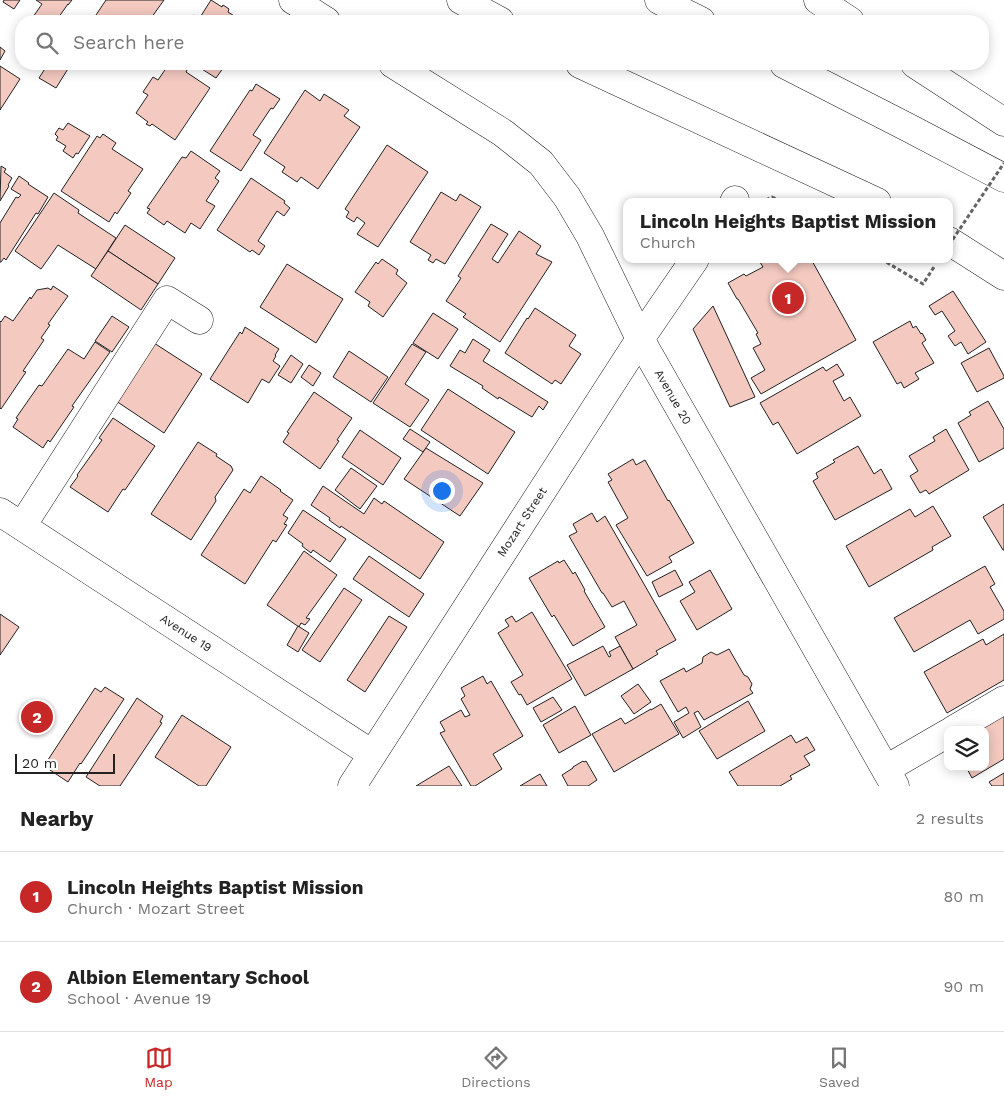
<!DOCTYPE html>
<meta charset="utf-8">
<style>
:root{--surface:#fff;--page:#f6f6f6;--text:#222;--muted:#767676;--line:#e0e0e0;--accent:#c62828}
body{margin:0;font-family:"Work Sans",sans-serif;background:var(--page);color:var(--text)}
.controls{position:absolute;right:15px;bottom:15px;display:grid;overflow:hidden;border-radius:10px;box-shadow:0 2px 12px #0003}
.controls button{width:45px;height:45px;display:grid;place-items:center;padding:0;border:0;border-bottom:1px solid var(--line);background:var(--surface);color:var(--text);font:25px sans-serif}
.scale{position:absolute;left:15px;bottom:12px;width:100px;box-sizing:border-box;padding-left:5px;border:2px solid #222;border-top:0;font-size:14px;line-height:18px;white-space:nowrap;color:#222;-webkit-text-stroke:4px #fff;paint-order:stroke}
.you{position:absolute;left:441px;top:490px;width:18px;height:18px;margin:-12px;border:4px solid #fff;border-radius:50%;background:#1a73e8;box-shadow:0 0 0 8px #1a73e833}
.badge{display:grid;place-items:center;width:32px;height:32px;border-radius:50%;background:var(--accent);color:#fff;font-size:16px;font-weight:700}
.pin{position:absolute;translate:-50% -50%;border:2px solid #fff;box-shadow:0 1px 5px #0006}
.popup{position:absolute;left:623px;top:198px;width:330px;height:65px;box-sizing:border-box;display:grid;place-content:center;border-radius:10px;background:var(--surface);filter:drop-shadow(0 1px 4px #0005);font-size:16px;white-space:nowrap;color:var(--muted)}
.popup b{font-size:19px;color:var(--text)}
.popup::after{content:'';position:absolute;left:50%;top:100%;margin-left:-10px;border:10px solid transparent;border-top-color:var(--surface)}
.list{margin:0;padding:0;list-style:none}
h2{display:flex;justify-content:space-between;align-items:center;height:65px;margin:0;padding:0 20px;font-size:21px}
h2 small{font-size:16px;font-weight:400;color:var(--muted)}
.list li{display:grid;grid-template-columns:32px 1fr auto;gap:15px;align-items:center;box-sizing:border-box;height:90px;padding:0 20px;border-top:1px solid var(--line)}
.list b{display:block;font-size:19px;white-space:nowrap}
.list p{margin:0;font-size:16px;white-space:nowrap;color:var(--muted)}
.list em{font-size:16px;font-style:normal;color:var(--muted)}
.icon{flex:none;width:28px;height:28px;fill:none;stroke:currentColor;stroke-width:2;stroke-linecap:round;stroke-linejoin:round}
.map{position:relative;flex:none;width:1004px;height:786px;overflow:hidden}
.search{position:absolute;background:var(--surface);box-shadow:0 2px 12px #0003;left:15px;right:15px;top:15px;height:55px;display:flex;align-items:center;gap:12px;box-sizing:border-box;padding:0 18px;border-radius:20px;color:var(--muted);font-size:19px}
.sheet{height:245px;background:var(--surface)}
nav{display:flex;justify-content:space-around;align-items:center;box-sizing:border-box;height:70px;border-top:1px solid var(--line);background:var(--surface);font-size:14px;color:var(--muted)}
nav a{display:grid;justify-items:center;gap:2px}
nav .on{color:var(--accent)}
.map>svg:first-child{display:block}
.building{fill:#f3c9c0;stroke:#222}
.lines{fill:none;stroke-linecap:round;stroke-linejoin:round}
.minor-casing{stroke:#222;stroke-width:29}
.highway-casing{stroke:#222;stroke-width:29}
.path{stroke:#646464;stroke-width:3;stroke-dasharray:4 2.5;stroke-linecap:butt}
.minor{stroke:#fff;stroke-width:28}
.highway{stroke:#fff;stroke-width:28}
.path-bridge{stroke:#646464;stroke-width:3;stroke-dasharray:4 2.5;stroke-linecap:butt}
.labels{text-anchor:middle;stroke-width:4;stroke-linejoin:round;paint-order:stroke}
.street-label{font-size:12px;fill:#222;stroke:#fff}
</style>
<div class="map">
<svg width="1004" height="786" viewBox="0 0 1004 786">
<rect width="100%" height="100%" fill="#fff"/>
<g class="building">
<path d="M4 0H20L14 9 3 2Z"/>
<path d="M36 0H72L68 5V4L56 21H39L33 17 42 4Z"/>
<path d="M106 0H164L149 21H92Z"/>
<path d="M211 0 222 7 223 5 229 9 228 12 242 21H189L193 15 199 19Z"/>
<path d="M0 47 5 51 0 60Z"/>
<path d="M48 64H71L56 88 39 78Z"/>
<path d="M169 64H173L181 69 183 68 187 70 186 72 210 88 175 140 152 124 150 126 146 124 148 122 136 113 148 95 143 92 153 77 158 80Z"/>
<path d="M194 64H226L216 78Z"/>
<path d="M0 66 20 79 0 110Z"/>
<path d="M256 84 280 99 273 109 271 108 253 135 261 140 241 171 210 151 250 90 252 91Z"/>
<path d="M305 90 320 101 324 94 349 110 344 116 360 127 318 189 301 177 297 182 282 172 285 167 264 153Z"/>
<path d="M68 123 90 136 78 154 76 153 73 158 63 151 66 146 56 140 58 137 55 134 59 128 63 130Z"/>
<path d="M103 134 116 143 112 149 143 169 128 191 131 193 117 214 115 212 109 222 61 191 97 136 100 138Z"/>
<path d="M387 145 428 172 378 247 357 234 365 223 357 217 354 222 346 217 349 212 345 209Z"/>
<path d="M191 151 220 171 215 178 219 181 206 201 215 206 200 229 191 223 185 233 167 221 164 225 147 213 150 209 147 208 182 157 186 158Z"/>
<path d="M1 166 6 169 4 172 12 178 8 185 9 186 0 201Z"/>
<path d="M19 176 29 183 28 184 48 197 38 214 36 213 6 260 4 258 1 262H0V223L16 197 18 198 21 195 11 189Z"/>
<path d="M251 178 285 201 284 203 290 208 284 216 277 211 258 241 265 246 259 255 252 250 250 252 217 230Z"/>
<path d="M441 192 456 201 460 194 481 207 445 264 436 259 433 263 428 260 431 255 410 242Z"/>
<path d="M54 193 79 210 78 213 116 238 96 269 58 245 41 269 15 251Z"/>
<path d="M491 224 508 234 492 259 498 263 519 231 541 246 536 254 552 262 500 342 463 317 466 314 446 301 461 278 458 276Z"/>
<path d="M125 225 175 258 158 284 108 251Z"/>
<path d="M108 251 158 284 141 310 91 276Z"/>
<path d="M382 259 398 270 396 274 407 283 383 317 368 306 370 302 355 292 376 262 378 264Z"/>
<path d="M758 259H811L856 340 761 394 751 378 765 370 753 348 761 344 756 334 758 333 738 299H737L728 283 744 274 746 276 763 267Z"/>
<path d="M287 264 343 299 316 343 260 307Z"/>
<path d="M53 286 68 296 48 324 50 325 41 338 44 340 23 371 26 372 1 409 0 408V321L1 322 5 316 13 321 30 297 31 299 37 290 48 288 51 290Z"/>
<path d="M953 291 986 342 968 354 961 342 955 346 948 336 955 331 942 311 935 315 929 306Z"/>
<path d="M713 306 755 397 730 407 693 329Z"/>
<path d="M535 308 576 335 569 346 581 354 561 384 555 380 552 384 505 353 527 318 528 319Z"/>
<path d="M433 313 458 329 438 359 413 343Z"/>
<path d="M112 316 129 327 112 352 95 341Z"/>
<path d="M910 321 913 328 916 326 921 334 922 333 926 340 922 343 934 363 915 373 919 379 904 388 901 382 897 384 873 342Z"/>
<path d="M245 327 279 349 275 355 276 356 273 361 280 366 269 383 262 379 248 403 210 379 240 332 242 334Z"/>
<path d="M473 339 490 350 483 361 548 402 543 410 539 406 532 417 499 397 498 399 482 388 483 386 450 366 460 350 465 353Z"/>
<path d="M95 342 110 352 72 406 74 407 50 442 48 440 43 448 13 427 18 419 16 418 39 385 42 386 68 349 84 359Z"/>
<path d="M154 343 202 374 164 433 116 401Z"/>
<path d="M412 344 426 352 405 384 429 400 410 427 373 403Z"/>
<path d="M989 348 1004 376V378L977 392 961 363Z"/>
<path d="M349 351 388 377 371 402 333 377Z"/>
<path d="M291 355 303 364 291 383 278 375Z"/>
<path d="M837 364 844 375 833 381 844 401 850 397 861 416 797 454 778 422 773 425 760 403 823 367 826 371Z"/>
<path d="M309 365 321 373 313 386 301 377Z"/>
<path d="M448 389 515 432 488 474 421 430Z"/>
<path d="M314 392 352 418 337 440 339 441 320 469 283 442 289 433 287 432Z"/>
<path d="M988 401 1004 429V448L979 462 958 423 971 415 969 412Z"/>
<path d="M113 418 155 446 125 490 123 489 108 512 70 487 78 476 77 475 102 440 99 438Z"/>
<path d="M410 429 430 442 423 452 403 439Z"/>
<path d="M946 429 969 470 929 494 926 490 920 493 910 476 918 471 909 456 935 441 933 437Z"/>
<path d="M360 430 401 458 383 485 342 457Z"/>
<path d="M198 442 217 454 216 456 231 466 233 470 215 497 216 501 191 540 151 514Z"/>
<path d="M858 446 874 474 881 469 892 489 835 520 813 481 818 478 816 473 835 462 833 460Z"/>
<path d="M426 448 483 483 460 516 404 479Z"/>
<path d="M633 459 636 465 645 460 668 501 669 500 694 543 669 557 672 562 647 576 616 525 628 518 608 482 612 480 608 474Z"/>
<path d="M351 468 377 486 360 509 335 490Z"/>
<path d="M261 476 281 490 280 491 293 500 283 515 288 518 284 524 287 525 276 542 273 540 245 584 201 555 244 489 250 493Z"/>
<path d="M323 486 364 514 374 498 382 504 384 501 444 542 420 579 341 526 340 528 329 520 330 518 311 505Z"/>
<path d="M1004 504V550H1003L983 517Z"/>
<path d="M933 506 951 536 932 547 933 550 869 587 846 546 910 509 915 517Z"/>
<path d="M303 510 346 539 330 562 313 550 311 553 302 546 303 544 288 533Z"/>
<path d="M592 513 597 522 605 516 676 640 656 651 658 654 633 669 615 637 637 625 624 601 612 607 603 593H602L569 536 577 532 573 524Z"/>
<path d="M304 551 337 575 306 618 310 619 305 625 301 623 299 627 267 605Z"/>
<path d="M369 556 424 594 409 617 353 579Z"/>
<path d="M564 560 573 574 575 572 585 590 584 591 605 627 573 646 554 615 552 617 529 578 558 561 559 563Z"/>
<path d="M985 566 995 584 990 587 1004 611V619L978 634 970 620 914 652 894 618Z"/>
<path d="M675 570 683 585 659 597 652 582Z"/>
<path d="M710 570 732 609 697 630 680 601 695 592 689 582Z"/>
<path d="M344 588 362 600 320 662 302 650Z"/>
<path d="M532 612 572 679 527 705 521 694 519 695 511 682 523 675 498 633 509 626 505 620 512 616 516 622Z"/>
<path d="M0 614 19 627 0 655Z"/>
<path d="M389 616 407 627 365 692 347 680Z"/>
<path d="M298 626 309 633 298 652 287 645Z"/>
<path d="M1004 634V680L947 713 924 672 983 639 986 645Z"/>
<path d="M603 646 609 657 611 656 609 652 620 646 633 669 585 696 567 665Z"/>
<path d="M729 649 744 675 748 677 752 684 750 689 753 693 704 720 698 711 694 713 701 727 683 738 674 722 689 713 686 707 678 712 660 681 684 668 686 672 702 663 703 657 711 652 717 655Z"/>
<path d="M483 676 487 684 491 681 523 736 493 754 502 769 475 786H471L440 733 445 731 440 722 461 710 465 717 470 715 461 699 465 696 461 688Z"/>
<path d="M638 684 651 702 634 714 621 696Z"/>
<path d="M105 687 124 699 81 764 80 763 68 782 44 766 95 688 101 692Z"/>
<path d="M553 697 562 710 541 722 533 708Z"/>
<path d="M137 698 163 716 160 722 162 723 120 786H100L86 777Z"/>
<path d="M748 701 765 731 717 759 699 731Z"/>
<path d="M661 704 679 734 614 772 592 734 621 718 625 724 651 709V710Z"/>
<path d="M575 706 591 735 559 753 543 725Z"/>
<path d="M1004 713V759L972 778 966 767H985V730H975Z"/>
<path d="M182 715 231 747 206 786H199L155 757Z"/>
<path d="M791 735 796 743 807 737 815 750 804 756 810 765 790 776 792 779 780 786H738L729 772Z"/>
<path d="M583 761 584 762 586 761 597 780 588 786H568L562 775 573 768V767Z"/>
<path d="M449 766 462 786H416Z"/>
<path d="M1004 773V786H992L989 782Z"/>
<path d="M540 774 547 786H520Z"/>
</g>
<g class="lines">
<defs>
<g id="minor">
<path d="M293 0 326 21"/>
<path d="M393 64 503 133 541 163 567 197 590 236 640 339 895 786"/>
<path d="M734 202 735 200"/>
<path d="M0 512 372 754"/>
<path d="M22 526 167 300 199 320"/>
<path d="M953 730 1004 700"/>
<path d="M886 769 948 733"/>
<path d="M352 786 640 339 695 259"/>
</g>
<g id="highway">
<path d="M461 0 500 21"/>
<path d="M659 0 701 21"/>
<path d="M818 0 850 21"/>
<path d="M580 64 877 202"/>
<path d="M784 64 909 128 1004 178"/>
<path d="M915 64 1004 122"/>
<path d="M949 241 1004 276"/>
</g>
</defs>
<use href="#minor" class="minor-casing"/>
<use href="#highway" class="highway-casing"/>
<g class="path">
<path d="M766 200 772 197 783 202"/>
<path d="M881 259 923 284 934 267"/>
</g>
<use href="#minor" class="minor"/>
<use href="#highway" class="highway"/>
<path class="path-bridge" d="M949 245 1004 163"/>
</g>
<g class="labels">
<g class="street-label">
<text transform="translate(673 397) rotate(60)" y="4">Avenue 20</text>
<text transform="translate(522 522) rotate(-57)" y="4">Mozart Street</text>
<text transform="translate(186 633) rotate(33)" y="4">Avenue 19</text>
</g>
</g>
</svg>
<div class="controls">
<button><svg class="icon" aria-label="layers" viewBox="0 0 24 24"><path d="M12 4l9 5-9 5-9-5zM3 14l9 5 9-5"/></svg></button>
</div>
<div class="scale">20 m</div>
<div class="you"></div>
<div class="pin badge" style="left:788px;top:298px">1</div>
<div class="popup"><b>Lincoln Heights Baptist Mission</b>Church</div>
<div class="pin badge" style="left:37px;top:717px">2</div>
<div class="search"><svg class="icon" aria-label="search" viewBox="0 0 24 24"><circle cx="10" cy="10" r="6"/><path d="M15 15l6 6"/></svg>Search here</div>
</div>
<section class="sheet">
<h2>Nearby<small>2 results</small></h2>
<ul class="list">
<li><span class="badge">1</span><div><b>Lincoln Heights Baptist Mission</b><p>Church · Mozart Street</p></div><em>80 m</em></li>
<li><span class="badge">2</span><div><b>Albion Elementary School</b><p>School · Avenue 19</p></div><em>90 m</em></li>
</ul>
</section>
<nav>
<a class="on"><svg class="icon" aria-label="map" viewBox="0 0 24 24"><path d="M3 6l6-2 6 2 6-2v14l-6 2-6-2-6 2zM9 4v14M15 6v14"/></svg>Map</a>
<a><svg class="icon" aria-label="directions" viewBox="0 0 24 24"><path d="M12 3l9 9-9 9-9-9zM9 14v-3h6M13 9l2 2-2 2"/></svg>Directions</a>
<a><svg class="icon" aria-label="saved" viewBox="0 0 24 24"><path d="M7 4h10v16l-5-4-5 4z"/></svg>Saved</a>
</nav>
